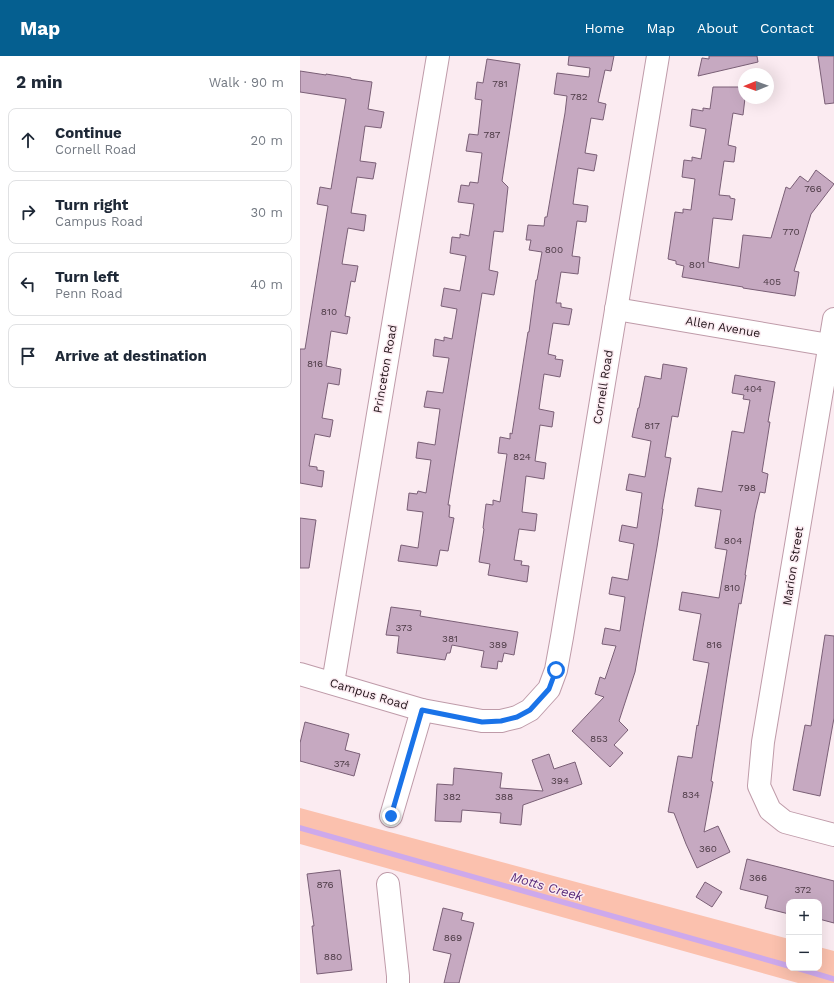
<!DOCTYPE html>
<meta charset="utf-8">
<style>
:root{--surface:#fff;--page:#f6f6f7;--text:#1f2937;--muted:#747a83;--line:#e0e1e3;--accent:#055f90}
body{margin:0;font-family:"Work Sans",sans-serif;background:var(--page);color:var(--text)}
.controls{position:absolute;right:12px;bottom:12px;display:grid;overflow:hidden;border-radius:8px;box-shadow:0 4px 16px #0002}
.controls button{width:36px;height:36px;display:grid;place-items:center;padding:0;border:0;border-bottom:1px solid var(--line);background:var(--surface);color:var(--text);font:20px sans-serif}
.compass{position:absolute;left:438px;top:12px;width:36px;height:36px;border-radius:50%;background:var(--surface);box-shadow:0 4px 16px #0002;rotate:269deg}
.stop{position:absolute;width:12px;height:12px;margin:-9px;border:3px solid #1a73e8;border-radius:50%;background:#fff}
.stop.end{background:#1a73e8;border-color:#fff;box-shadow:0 1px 4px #0008}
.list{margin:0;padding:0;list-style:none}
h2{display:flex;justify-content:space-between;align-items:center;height:52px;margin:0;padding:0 16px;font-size:17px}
h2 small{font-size:13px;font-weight:400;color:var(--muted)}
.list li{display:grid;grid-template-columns:26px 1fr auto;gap:12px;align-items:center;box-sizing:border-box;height:64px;margin:0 8px 8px;padding:0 8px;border:1px solid var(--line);border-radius:8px}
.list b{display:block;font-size:15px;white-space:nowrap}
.list p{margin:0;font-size:13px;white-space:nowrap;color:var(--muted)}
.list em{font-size:13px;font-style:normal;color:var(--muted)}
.icon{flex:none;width:22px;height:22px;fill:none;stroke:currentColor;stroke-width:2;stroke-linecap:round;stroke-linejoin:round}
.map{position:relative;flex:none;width:534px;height:927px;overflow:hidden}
header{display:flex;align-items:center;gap:24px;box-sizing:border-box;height:56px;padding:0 20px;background:var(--accent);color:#fff}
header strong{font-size:19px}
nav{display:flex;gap:22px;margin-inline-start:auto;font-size:14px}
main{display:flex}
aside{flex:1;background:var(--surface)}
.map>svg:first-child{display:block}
.green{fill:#fbc1ae}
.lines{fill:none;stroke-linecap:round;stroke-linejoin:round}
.stream{stroke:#cda9ec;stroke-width:5.5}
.building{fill:#c6a9c1;stroke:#7a5f76}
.minor-casing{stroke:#bf9ba9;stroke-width:24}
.minor{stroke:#fff;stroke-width:22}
.route{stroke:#1a73e8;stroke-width:5}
.labels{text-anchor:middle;stroke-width:3;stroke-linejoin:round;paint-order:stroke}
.number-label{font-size:10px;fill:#4b3944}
.street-label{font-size:12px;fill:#22141a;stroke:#fbebf1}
.water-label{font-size:13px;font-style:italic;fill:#5a2c7a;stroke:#fbebf1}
</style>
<header>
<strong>Map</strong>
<nav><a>Home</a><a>Map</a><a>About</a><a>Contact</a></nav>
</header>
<main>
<aside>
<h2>2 min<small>Walk · 90 m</small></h2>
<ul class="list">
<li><svg class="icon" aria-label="ahead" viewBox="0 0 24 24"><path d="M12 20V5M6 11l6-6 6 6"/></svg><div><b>Continue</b><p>Cornell Road</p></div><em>20 m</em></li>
<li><svg class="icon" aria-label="right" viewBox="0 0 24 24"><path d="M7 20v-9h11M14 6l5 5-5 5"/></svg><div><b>Turn right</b><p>Campus Road</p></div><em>30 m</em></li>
<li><svg class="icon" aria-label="left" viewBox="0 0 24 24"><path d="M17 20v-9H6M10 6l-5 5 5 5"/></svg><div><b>Turn left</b><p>Penn Road</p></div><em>40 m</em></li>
<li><svg class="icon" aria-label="arrive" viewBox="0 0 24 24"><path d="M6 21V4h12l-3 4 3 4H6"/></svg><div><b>Arrive at destination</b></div></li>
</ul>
</aside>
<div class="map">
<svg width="534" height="927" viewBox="0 0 534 927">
<rect width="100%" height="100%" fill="#fbebf1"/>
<path class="green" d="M0 752 489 883V912H519V891L534 895V927H498L0 788Z"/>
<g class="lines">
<g class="stream">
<path d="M0 772 489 910"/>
<path d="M497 912 534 923"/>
</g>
</g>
<g class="building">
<path d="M269 0H314L311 15 305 14 298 46 306 48 303 64 291 62 285 97 297 99 294 115 278 112 273 148 288 150 286 166 277 165 272 200 280 201 278 218 261 216 256 247H261V251L272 253 269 269 253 267 248 298 256 300 255 303 263 304 260 321 244 318 239 353 254 356 252 371 240 369 235 405 246 407 244 423 226 420 222 456 237 458 235 475 219 473 214 504 222 505 221 509 229 510 227 526 188 519 190 508 179 506 184 473 183 472 186 448 193 449V444L200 446 207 398 198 397 200 381 210 383V377L212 378 228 276H229L236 224H237L242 196 229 194 231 184H226L228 169 244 170 245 161H247L265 57 267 40 254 38 257 17 289 21 290 12 268 9Z"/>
<path d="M409 0H457L458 6 398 20 402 2 409 3Z"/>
<path d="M518 0H534V47L525 48Z"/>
<path d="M187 3 220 8 202 125 208 131 203 176 194 175 189 214 198 216 194 239 182 237 148 449H150L149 461 154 462 148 495 140 494 137 510 98 505 101 489 118 492 123 456 107 454 109 437 117 438 118 435 126 437 131 404 116 402 118 386 135 389 140 353 124 351 127 335 143 337 149 302 133 300 135 283 144 285V281L152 283 157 253 141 250 144 232 160 235 166 200 150 197 152 181 160 182V178L169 180 174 148 158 146 161 129 169 130 170 126 178 127 182 97 166 95 169 78 178 79 182 44 175 43 177 26 183 27Z"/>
<path d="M0 15 26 19V18L51 22V23L72 26 68 53 84 56 81 72 65 70 60 105 76 107 73 123 57 121 51 157 66 159 64 175 48 172 42 208 58 210 55 226 51 225 45 260 50 261 47 278 31 275 26 310 41 313 39 329 28 327 22 362 33 364 30 381 15 378 9 410 17 411V414L24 415 22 431 0 427V293H5L28 150 17 148 20 131 31 133 46 43 0 36Z"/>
<path d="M413 31H444V42H445L443 59 433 57 428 89 436 91 434 106 424 105 419 139 430 140V142L435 143 432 164 413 162 408 206 439 212 443 179 471 182 486 131 490 133 500 120 508 126 516 114 534 128 511 158 494 215 499 216 495 240 443 232V231L382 221 384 210 376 208V205L368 203 375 156 383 157V153L391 154 395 123 382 121 384 104 392 105V101L401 103 406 73 390 70 392 53 403 55V52L410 53Z"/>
<path d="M363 308 387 312 378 361 372 360 365 401 371 402 362 453H363L357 491 335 616 319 665 328 674 314 689 323 697 310 711 272 675 304 641 295 638 300 621 305 623 316 590 302 588 305 572 320 575 325 541 309 538 312 521 328 524 334 488 319 485 322 469 337 472 342 437 326 434 329 418 345 421 351 385 332 381 338 352H339L345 320 361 323Z"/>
<path d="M435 319 475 326 468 366H470L462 416 468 418 465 437 460 436 455 457 445 519H446L441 548 439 547 427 621 411 725 413 726 404 776 418 770 430 796 397 812 386 788 374 757 368 756 378 700 392 702 397 669 398 670 409 607 393 604 401 558 379 554 382 536 419 542 427 494 415 492 421 454 395 450 398 432 422 436 432 375 444 377 450 344 443 343 444 339 432 337Z"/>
<path d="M0 462 16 464 9 512H0Z"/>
<path d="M91 551 121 555 120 560 218 576 214 599 204 597 202 606 198 605 197 613 181 611 184 595 152 589 150 597H147L145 604 97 597 99 580 86 579Z"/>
<path d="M525 579 534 580V662L520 740 493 734 505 669 511 670Z"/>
<path d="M5 666 49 678 45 694 60 698 54 720 0 705V687Z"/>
<path d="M249 698 254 713 275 706 282 728 223 749 221 769 200 767 201 757 162 754 161 766 135 765 137 728 153 729 154 712 202 717 200 732 243 735 232 704Z"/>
<path d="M447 803 534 825V867L519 863V846H489V858L465 852 468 840 440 833Z"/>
<path d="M40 814 52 914 17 918 12 870H14L7 818Z"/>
<path d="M405 826 422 836 412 851 396 841Z"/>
<path d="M143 852 163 857 161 864 174 867 159 927H144L151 898 133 894Z"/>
</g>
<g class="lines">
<defs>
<g id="minor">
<path d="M316 253 529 289"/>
<path d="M534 263 463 686 459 730 470 754 485 766 534 779"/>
<path d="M0 618 122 654 182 665H201L217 661 230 654 249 633 256 614 262 581 358 0"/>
<path d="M33 627 138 0"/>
<path d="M91 760 122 654"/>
<path d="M88 828 98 920V927"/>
</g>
</defs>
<use href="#minor" class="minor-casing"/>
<use href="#minor" class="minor"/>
</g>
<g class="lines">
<path class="route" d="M91 760 122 654 182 666 201 665 217 661 230 654 249 633 256 614"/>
</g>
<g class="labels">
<g class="number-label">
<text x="200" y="31">781</text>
<text x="279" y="44">782</text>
<text x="192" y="82">787</text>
<text x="513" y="136">766</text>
<text x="491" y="179">770</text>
<text x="254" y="197">800</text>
<text x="397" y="212">801</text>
<text x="472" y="229">405</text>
<text x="29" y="259">810</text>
<text x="15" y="311">816</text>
<text x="453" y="336">404</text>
<text x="352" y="373">817</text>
<text x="222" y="404">824</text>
<text x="447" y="435">798</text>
<text x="433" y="488">804</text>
<text x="432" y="535">810</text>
<text x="104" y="575">373</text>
<text x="150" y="586">381</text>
<text x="198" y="592">389</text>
<text x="414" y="592">816</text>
<text x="299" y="686">853</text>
<text x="42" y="711">374</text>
<text x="260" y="728">394</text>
<text x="391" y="742">834</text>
<text x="152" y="744">382</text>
<text x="204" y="744">388</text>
<text x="408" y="796">360</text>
<text x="458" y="825">366</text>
<text x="25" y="832">876</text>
<text x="503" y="837">372</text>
<text x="153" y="885">869</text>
<text x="33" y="904">880</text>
</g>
<g class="street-label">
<text transform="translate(423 271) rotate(10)" y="4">Allen Avenue</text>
<text transform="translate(85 313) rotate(-80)" y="4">Princeton Road</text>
<text transform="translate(303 331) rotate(-81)" y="4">Cornell Road</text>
<text transform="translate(493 510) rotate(-81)" y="4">Marion Street</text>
<text transform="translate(69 638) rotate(17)" y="4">Campus Road</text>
</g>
<g class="water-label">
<text transform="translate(247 830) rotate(16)" y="5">Motts Creek</text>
</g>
</g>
</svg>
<div class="controls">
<button>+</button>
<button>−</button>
</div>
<svg class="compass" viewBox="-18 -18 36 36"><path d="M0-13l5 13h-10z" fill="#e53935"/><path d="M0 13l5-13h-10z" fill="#747a83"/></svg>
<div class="stop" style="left:256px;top:614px"></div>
<div class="stop end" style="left:91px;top:760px"></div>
</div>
</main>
